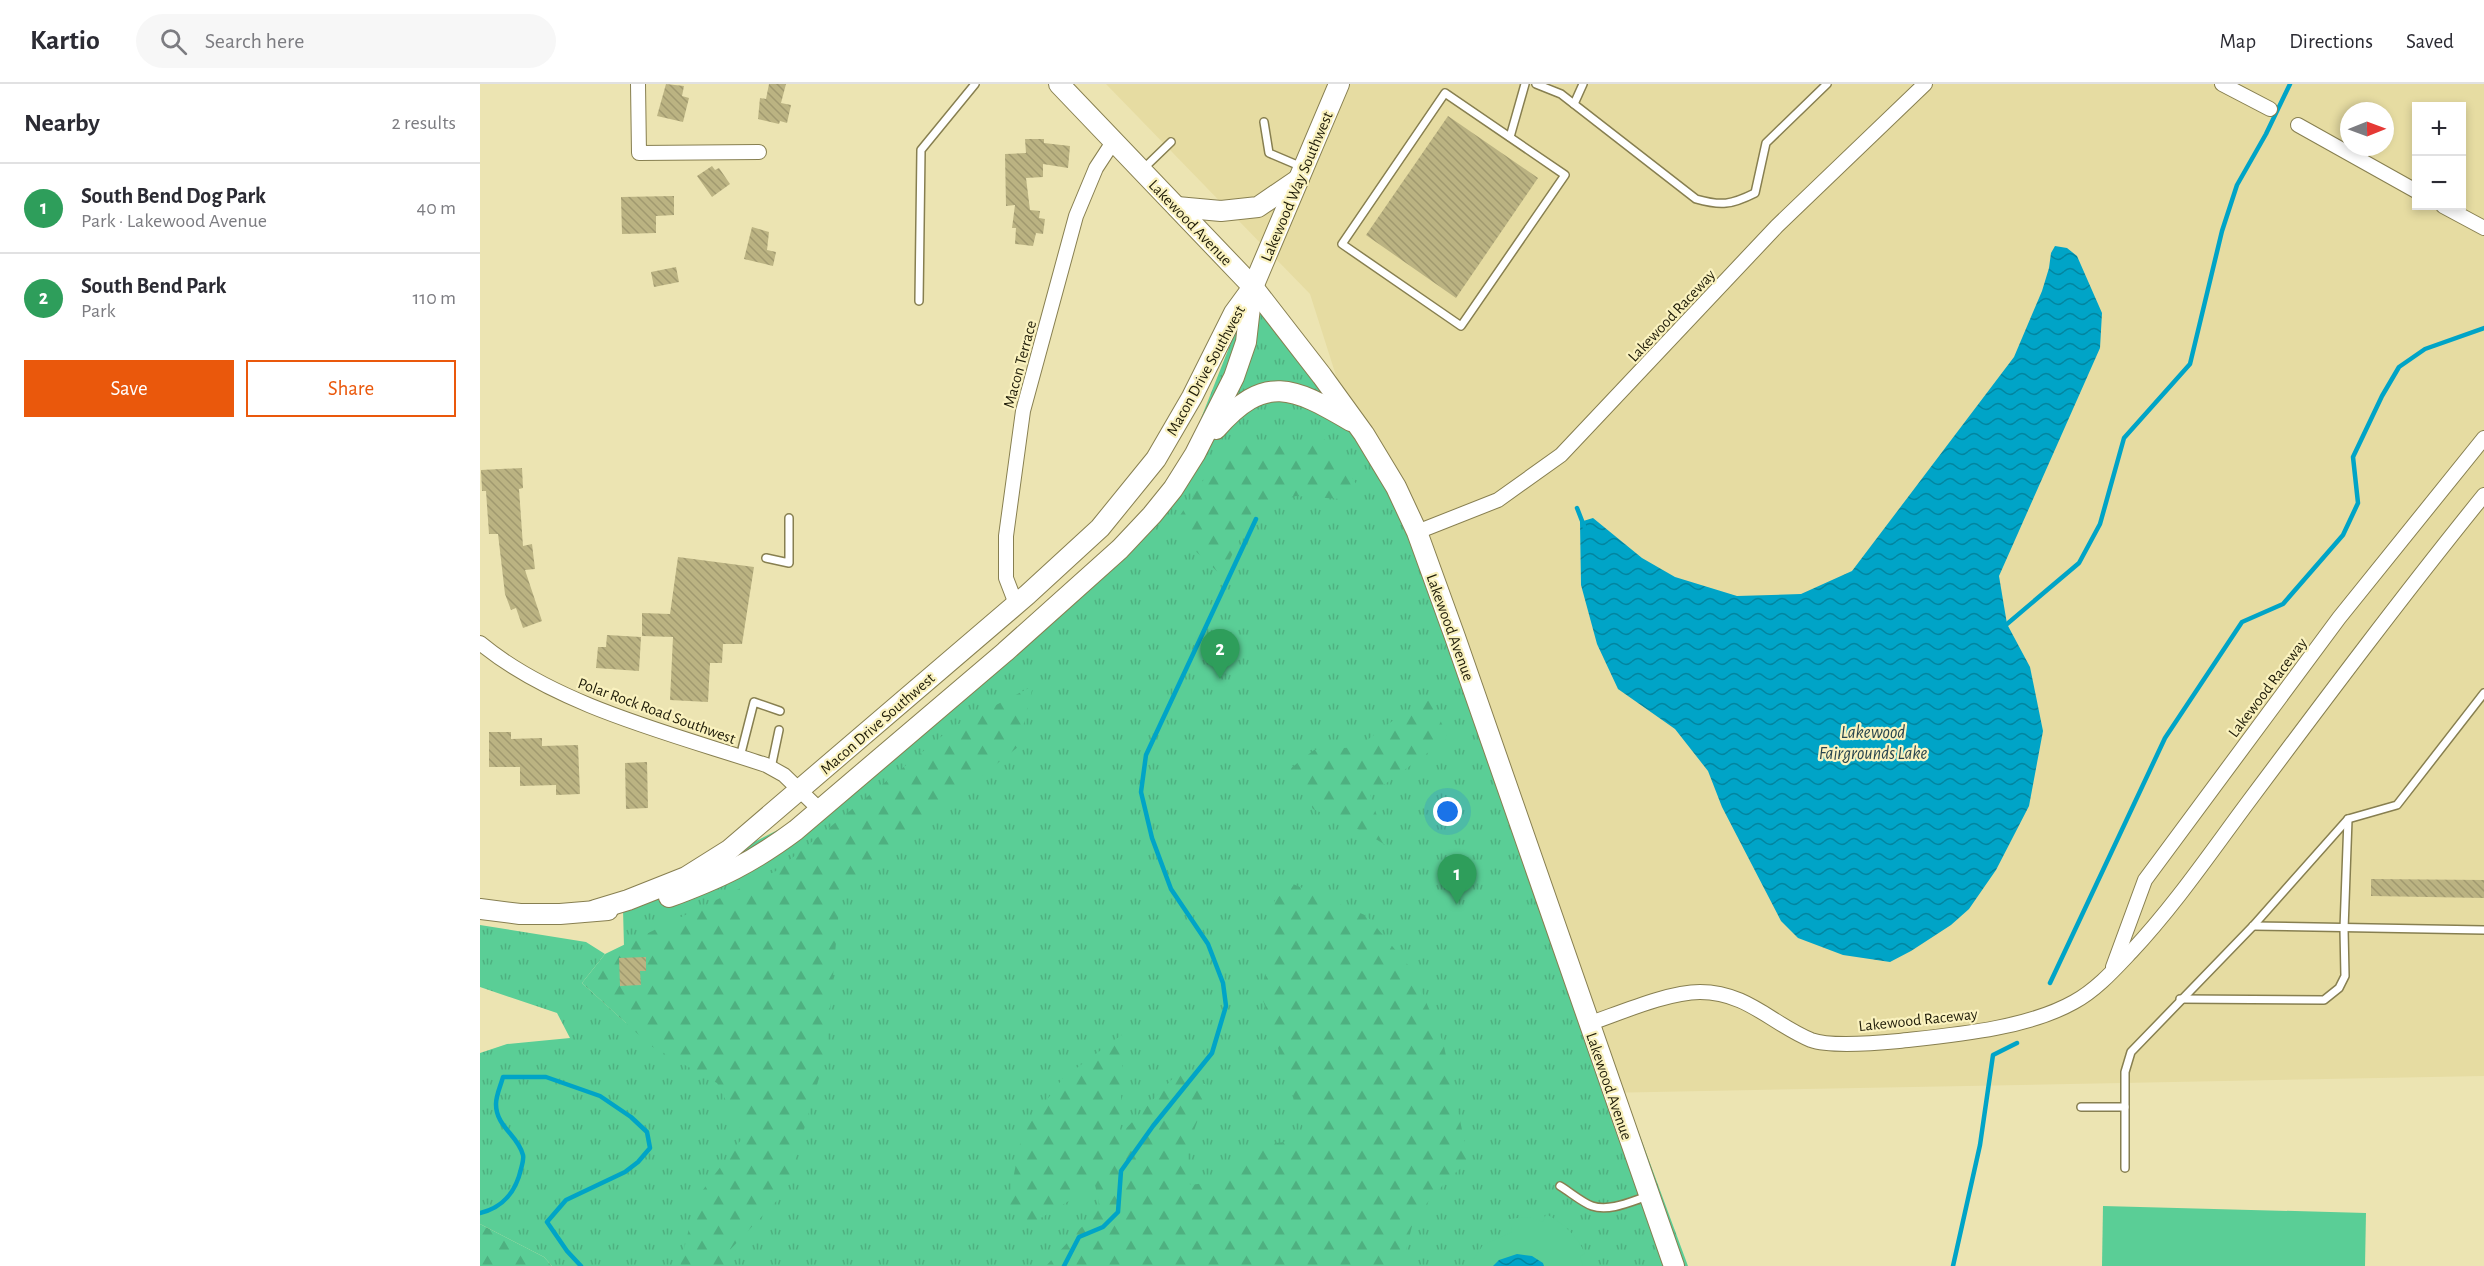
<!DOCTYPE html>
<meta charset="utf-8">
<style>
:root{--surface:#fff;--page:#f7f7f7;--text:#2b2b33;--muted:#7c7c81;--line:#e1e1e2;--accent:#ea580c}
body{margin:0;font-family:"Alegreya Sans",sans-serif;background:var(--page);color:var(--text)}
.controls{position:absolute;right:18px;top:18px;display:grid;overflow:hidden;border-radius:0px;box-shadow:0 3px 9px #0003}
.controls button{width:54px;height:54px;display:grid;place-items:center;padding:0;border:0;border-bottom:2px solid var(--line);background:var(--surface);color:var(--text);font:30px sans-serif}
.compass{position:absolute;left:1860px;top:18px;width:54px;height:54px;border-radius:50%;background:var(--surface);box-shadow:0 3px 9px #0003;rotate:89deg}
.you{position:absolute;left:968px;top:728px;width:21px;height:21px;margin:-15px;border:4px solid #fff;border-radius:50%;background:#1a73e8;box-shadow:0 0 0 9px #1a73e833}
.badge{display:grid;place-items:center;width:39px;height:39px;border-radius:50%;background:var(--accent);color:#fff;font-size:20px;font-weight:700}
.pin{position:absolute;translate:-50% -50px;filter:drop-shadow(0 2px 3px #0008)}
.pin::after{content:'';position:absolute;top:32px;width:21px;height:18px;background:inherit;clip-path:polygon(0 0,100% 0,50% 100%)}
.list{margin:0;padding:0;list-style:none}
h2{display:flex;justify-content:space-between;align-items:center;height:78px;margin:0;padding:0 24px;font-size:26px}
h2 small{font-size:20px;font-weight:400;color:var(--muted)}
.list li{display:grid;grid-template-columns:39px 1fr auto;gap:18px;align-items:center;box-sizing:border-box;height:90px;padding:0 24px;border-top:2px solid var(--line)}
.list b{display:block;font-size:22px;white-space:nowrap}
.list p{margin:0;font-size:20px;white-space:nowrap;color:var(--muted)}
.list em{font-size:20px;font-style:normal;color:var(--muted)}
.actions{display:flex;gap:12px;padding:18px 24px}
.actions a{flex:1;padding:14px 0;border:2px solid var(--accent);border-radius:0px;text-align:center;font-size:21px;color:var(--accent)}
.actions .main{background:var(--accent);color:#fff}
.icon{flex:none;width:33px;height:33px;fill:none;stroke:currentColor;stroke-width:2;stroke-linecap:round;stroke-linejoin:round}
.map{position:relative;flex:none;width:2004px;height:1182px;overflow:hidden}
header{display:flex;align-items:center;gap:36px;box-sizing:border-box;height:84px;padding:0 30px;background:var(--surface);border-bottom:2px solid var(--line)}
header strong{font-size:28px}
nav{display:flex;gap:33px;margin-inline-start:auto;font-size:21px}
.search{width:420px;height:54px;background:var(--page);display:flex;align-items:center;gap:15px;box-sizing:border-box;padding:0 21px;border-radius:33px;color:var(--muted);font-size:22px}
main{display:flex}
aside{flex:1;background:var(--surface)}
.map>svg:first-child{display:block}
.built{fill:#e6dca2;fill-rule:evenodd}
.grass{fill:url(#grass-tufts)}
.forest{fill:url(#forest-firs)}
.pitch{fill:#5ace96}
.water{fill:url(#water-waves)}
.lines{fill:none;stroke-linecap:round;stroke-linejoin:round}
.stream{stroke:#00a4c7;stroke-width:4.5}
.building{fill:url(#building-back-hatch)}
.lane-casing{stroke:#877f50;stroke-width:10}
.street-casing{stroke:#877f50;stroke-width:16}
.secondary-casing{stroke:#877f50;stroke-width:22}
.lane{stroke:#fff;stroke-width:7}
.street{stroke:#fff;stroke-width:14}
.secondary{stroke:#fff;stroke-width:20}
.labels{text-anchor:middle;stroke-width:4.5;stroke-linejoin:round;paint-order:stroke}
.street-label{font-size:16px;fill:#1f1c08;stroke:#faf2bf}
.water-label{font-size:18px;font-style:italic;fill:#29454e;stroke:#faf2bf}
</style>
<header>
<strong>Kartio</strong>
<div class="search"><svg class="icon" aria-label="search" viewBox="0 0 24 24"><circle cx="10" cy="10" r="6"/><path d="M15 15l6 6"/></svg>Search here</div>
<nav><a>Map</a><a>Directions</a><a>Saved</a></nav>
</header>
<main>
<aside>
<h2>Nearby<small>2 results</small></h2>
<ul class="list">
<li><span class="badge" style="background:#2e9e5b">1</span><div><b>South Bend Dog Park</b><p>Park · Lakewood Avenue</p></div><em>40 m</em></li>
<li><span class="badge" style="background:#2e9e5b">2</span><div><b>South Bend Park</b><p>Park</p></div><em>110 m</em></li>
</ul>
<div class="actions"><a class="main">Save</a><a>Share</a></div>
</aside>
<div class="map">
<svg width="2004" height="1182" viewBox="0 0 2004 1182">
<defs>
<pattern id="grass-tufts" width="24" height="20" patternUnits="userSpaceOnUse" patternTransform="scale(1.5)"><rect width="24" height="20" fill="#5ace96"/><path d="M3 7l-1-3M5 7V3M7 7l1-3M15 17l-1-3M17 17v-4M19 17l1-3" fill="none" stroke="#4eb080"/></pattern>
<pattern id="forest-firs" width="22" height="20" patternUnits="userSpaceOnUse" patternTransform="scale(1.5)"><rect width="22" height="20" fill="#5ace96"/><path d="M5 1l3.5 6h-7zM16 11l3.5 6h-7z" fill="#4eb080"/></pattern>
<pattern id="water-waves" width="16" height="10" patternUnits="userSpaceOnUse" patternTransform="scale(1.5)"><rect width="16" height="10" fill="#00a4c7"/><path d="M0 5q4-4 8 0t8 0" fill="none" stroke="#0285a0"/></pattern>
<pattern id="building-back-hatch" width="6" height="6" patternUnits="userSpaceOnUse" patternTransform="scale(1.5)"><rect width="6" height="6" fill="#bbb382"/><path d="M-1 5l2 2M0 0l6 6M5-1l2 2" fill="none" stroke="#a0996f"/></pattern>
</defs>
<rect width="100%" height="100%" fill="#ece4b2"/>
<path class="built" d="M626 0H2004V992L1123 1009 888 367 872 342 830 210ZM1936 22H1982V122H1936ZM1869 27H1905V63H1869Z"/>
<path class="grass" d="M773 203 937 448 1208 1182H72L64 1173 0 1140V969L27 960 90 954 77 929 0 903V841L106 858 125 870 102 899 146 939 143 825 339 725 693 405Z"/>
<g class="forest">
<path d="M844 355 877 401 861 415 816 412 773 427 742 492 706 458 699 433 738 374 763 358Z"/>
<path d="M553 602 538 663 361 803 346 970 306 1107 246 1170 253 1182H200L216 1115 264 1052 237 999 171 962 102 899 125 870 296 787 473 643Z"/>
<path d="M951 615 968 654 890 711 907 762 886 749 833 725 810 685 834 666 878 663 915 635Z"/>
<path d="M813 800 887 832 933 887 963 958 989 1078 970 1093 934 1134 922 1182H566L620 1123 615 1101 546 1143 528 1120 542 1050 583 994 643 950 640 1051 697 990 730 1002 707 1066 710 1101 748 1096 765 1062 827 1056 782 913 795 816Z"/>
<path d="M0 1140 64 1173 72 1182H0Z"/>
</g>
<g class="pitch">
<path d="M1623 1122 1886 1129 1885 1182H1622Z"/>
<path d="M1066 1130C1084 1140 1097 1151 1105 1170L1100 1172 1103 1182H989L1003 1161 1032 1148 1029 1135 1048 1133 1063 1138Z"/>
</g>
<g class="water">
<path d="M1575 162 1587 164 1597 172 1622 229 1620 264 1519 492 1527 540 1550 583 1563 647 1549 722 1516 786 1489 825 1471 841 1431 867 1410 878 1363 871 1318 854 1301 837 1242 723 1228 687 1195 645 1138 605 1117 560 1101 501 1100 438 1113 434 1162 474 1195 493 1257 512 1321 510 1372 487 1534 273 1562 207 1569 184 1571 169Z"/>
<path d="M1037 1170 1052 1172 1063 1179 1064 1182H1013L1019 1176Z"/>
</g>
<g class="lines">
<g class="stream">
<path d="M1097 424 1104 442"/>
<path d="M1523 540H1527L1599 479 1620 440 1644 354 1710 280 1742 147 1757 101 1786 50 1810 0"/>
<path d="M1570 899 1685 654 1762 538 1803 520 1863 451 1878 419 1873 373 1902 312 1919 283 1945 265 2004 244"/>
<path d="M0 1129C23 1124 36 1107 41 1085 42 1081 44 1075 43 1071 38 1051 16 1043 16 1020 16 1011 21 1001 23 993H66L120 1012 151 1033 167 1048 170 1064 158 1078 145 1088 86 1116 67 1138 87 1167 101 1182"/>
<path d="M584 1182 599 1153 623 1143 638 1128 641 1087 673 1042 732 969 746 922 743 899 728 860 691 805 672 754 661 708 666 671 776 435"/>
<path d="M1473 1182 1500 1061 1513 971 1537 959"/>
</g>
</g>
<g class="building">
<path d="M186 0 204 2 202 12 209 14 203 38 177 32Z"/>
<path d="M289 0H306L301 19 311 21 307 39 300 37 299 40 278 35 280 14 286 15Z"/>
<path d="M968 32 1058 94 976 214 886 151Z"/>
<path d="M545 55H564V59L590 62 588 84 563 80V93L546 94 550 126 560 127 559 134 565 135 563 150 556 149 553 162 535 160 536 144H532L535 121 526 122 525 70 546 69Z"/>
<path d="M232 82 235 86 239 84 250 100 232 113 217 92Z"/>
<path d="M194 112V131L176 132V149L142 150 141 113Z"/>
<path d="M272 143 289 148 287 166 296 168 293 182 264 175Z"/>
<path d="M196 183 199 198 174 203 171 188Z"/>
<path d="M42 384 43 404 39 405 43 462 52 460 55 485 45 486 62 537 43 544 36 524 31 526 25 510 18 450H9L6 407H2L1 386Z"/>
<path d="M198 473 274 483 262 560H243L242 579H230L228 618 190 616 193 553 162 552V529L190 530Z"/>
<path d="M127 551 161 553 159 587 116 584 118 563H126Z"/>
<path d="M9 648H31V655L62 654V662L98 661 100 710 76 711V701L40 702V683H9Z"/>
<path d="M167 678 168 724 146 725 145 679Z"/>
<path d="M1891 795 2004 796V814L1891 812Z"/>
<path d="M166 873V887H160L161 901 140 902 139 874Z"/>
</g>
<g class="lines">
<defs>
<g id="lane">
<path d="M1056 0 1081 10 1216 115C1241 122 1251 121 1275 109L1286 59 1347 0"/>
<path d="M965 9 1085 91 981 242 862 160Z"/>
<path d="M1094 20 1103 0"/>
<path d="M784 38 789 69 822 83"/>
<path d="M1030 53 1045 0"/>
<path d="M662 86 691 58"/>
<path d="M439 217 441 66 495 0"/>
<path d="M286 474 309 479V434"/>
<path d="M260 673 274 618 300 627"/>
<path d="M291 684 299 646"/>
<path d="M1773 842 2004 846"/>
<path d="M1700 915 1844 916 1859 904 1865 892 1864 845 1868 735"/>
<path d="M1601 1023H1645"/>
<path d="M1645 1084V988L1651 968 1773 842 1868 735 1917 721 2004 609"/>
<path d="M1080 1102C1090 1108 1103 1119 1112 1122 1130 1128 1152 1117 1168 1112"/>
</g>
<g id="street">
<path d="M158 0 159 69 279 68"/>
<path d="M1742 0 1790 25"/>
<path d="M1818 41 1936 107"/>
<path d="M1963 122 2004 144"/>
<path d="M937 448 1018 416 1081 371 1297 142 1445 0"/>
<path d="M536 520 526 494V452L543 327 596 132 616 84 633 58"/>
<path d="M0 559C76 622 193 650 286 681L304 691 339 725"/>
<path d="M1633 883 1665 796 1859 534 2004 354"/>
<path d="M1108 940C1140 929 1188 908 1220 908 1267 908 1292 940 1331 956 1350 963 1398 959 1419 957 1473 951 1546 945 1594 918 1616 906 1634 886 1651 868 1695 821 1731 768 1769 717 1846 614 1923 511 2004 411"/>
</g>
<g id="secondary">
<path d="M579 0 773 203 842 292 884 350 916 403 937 448 975 553 1194 1182"/>
<path d="M697 123 741 127 778 123 819 95"/>
<path d="M736 345C785 289 813 303 871 337"/>
<path d="M189 813C240 794 272 779 316 746L525 568 640 465 672 431 693 405 715 370 754 293 766 258 772 206"/>
<path d="M0 825 40 830H80L128 826"/>
<path d="M115 826 148 816 206 793 249 766 547 511 620 444 676 375 712 313 754 229 773 203 859 0"/>
</g>
</defs>
<use href="#lane" class="lane-casing"/>
<use href="#street" class="street-casing"/>
<use href="#secondary" class="secondary-casing"/>
<use href="#lane" class="lane"/>
<use href="#street" class="street"/>
<use href="#secondary" class="secondary"/>
</g>
<g class="labels">
<g class="street-label">
<text transform="translate(816 102) rotate(-67)" y="6">Lakewood Way Southwest</text>
<text transform="translate(711 138) rotate(46)" y="6">Lakewood Avenue</text>
<text transform="translate(1191 231) rotate(-47)" y="6">Lakewood Raceway</text>
<text transform="translate(539 280) rotate(-75)" y="6">Macon Terrace</text>
<text transform="translate(725 286) rotate(-61)" y="6">Macon Drive Southwest</text>
<text transform="translate(971 543) rotate(70)" y="6">Lakewood Avenue</text>
<text transform="translate(1787 603) rotate(-53)" y="6">Lakewood Raceway</text>
<text transform="translate(177 626) rotate(20)" y="6">Polar Rock Road Southwest</text>
<text transform="translate(397 639) rotate(-41)" y="6">Macon Drive Southwest</text>
<text transform="translate(1438 935) rotate(-6)" y="6">Lakewood Raceway</text>
<text transform="translate(1130 1002) rotate(71)" y="6">Lakewood Avenue</text>
</g>
<g class="water-label">
<text x="1393" y="654">Lakewood<tspan x="1393" dy="21">Fairgrounds Lake</tspan></text>
</g>
</g>
</svg>
<div class="controls">
<button>+</button>
<button>−</button>
</div>
<svg class="compass" viewBox="-18 -18 36 36"><path d="M0-13l5 13h-10z" fill="#e53935"/><path d="M0 13l5-13h-10z" fill="#7c7c81"/></svg>
<div class="you"></div>
<div class="pin badge" style="left:977px;top:820px;background:#2e9e5b">1</div>
<div class="pin badge" style="left:740px;top:595px;background:#2e9e5b">2</div>
</div>
</main>
